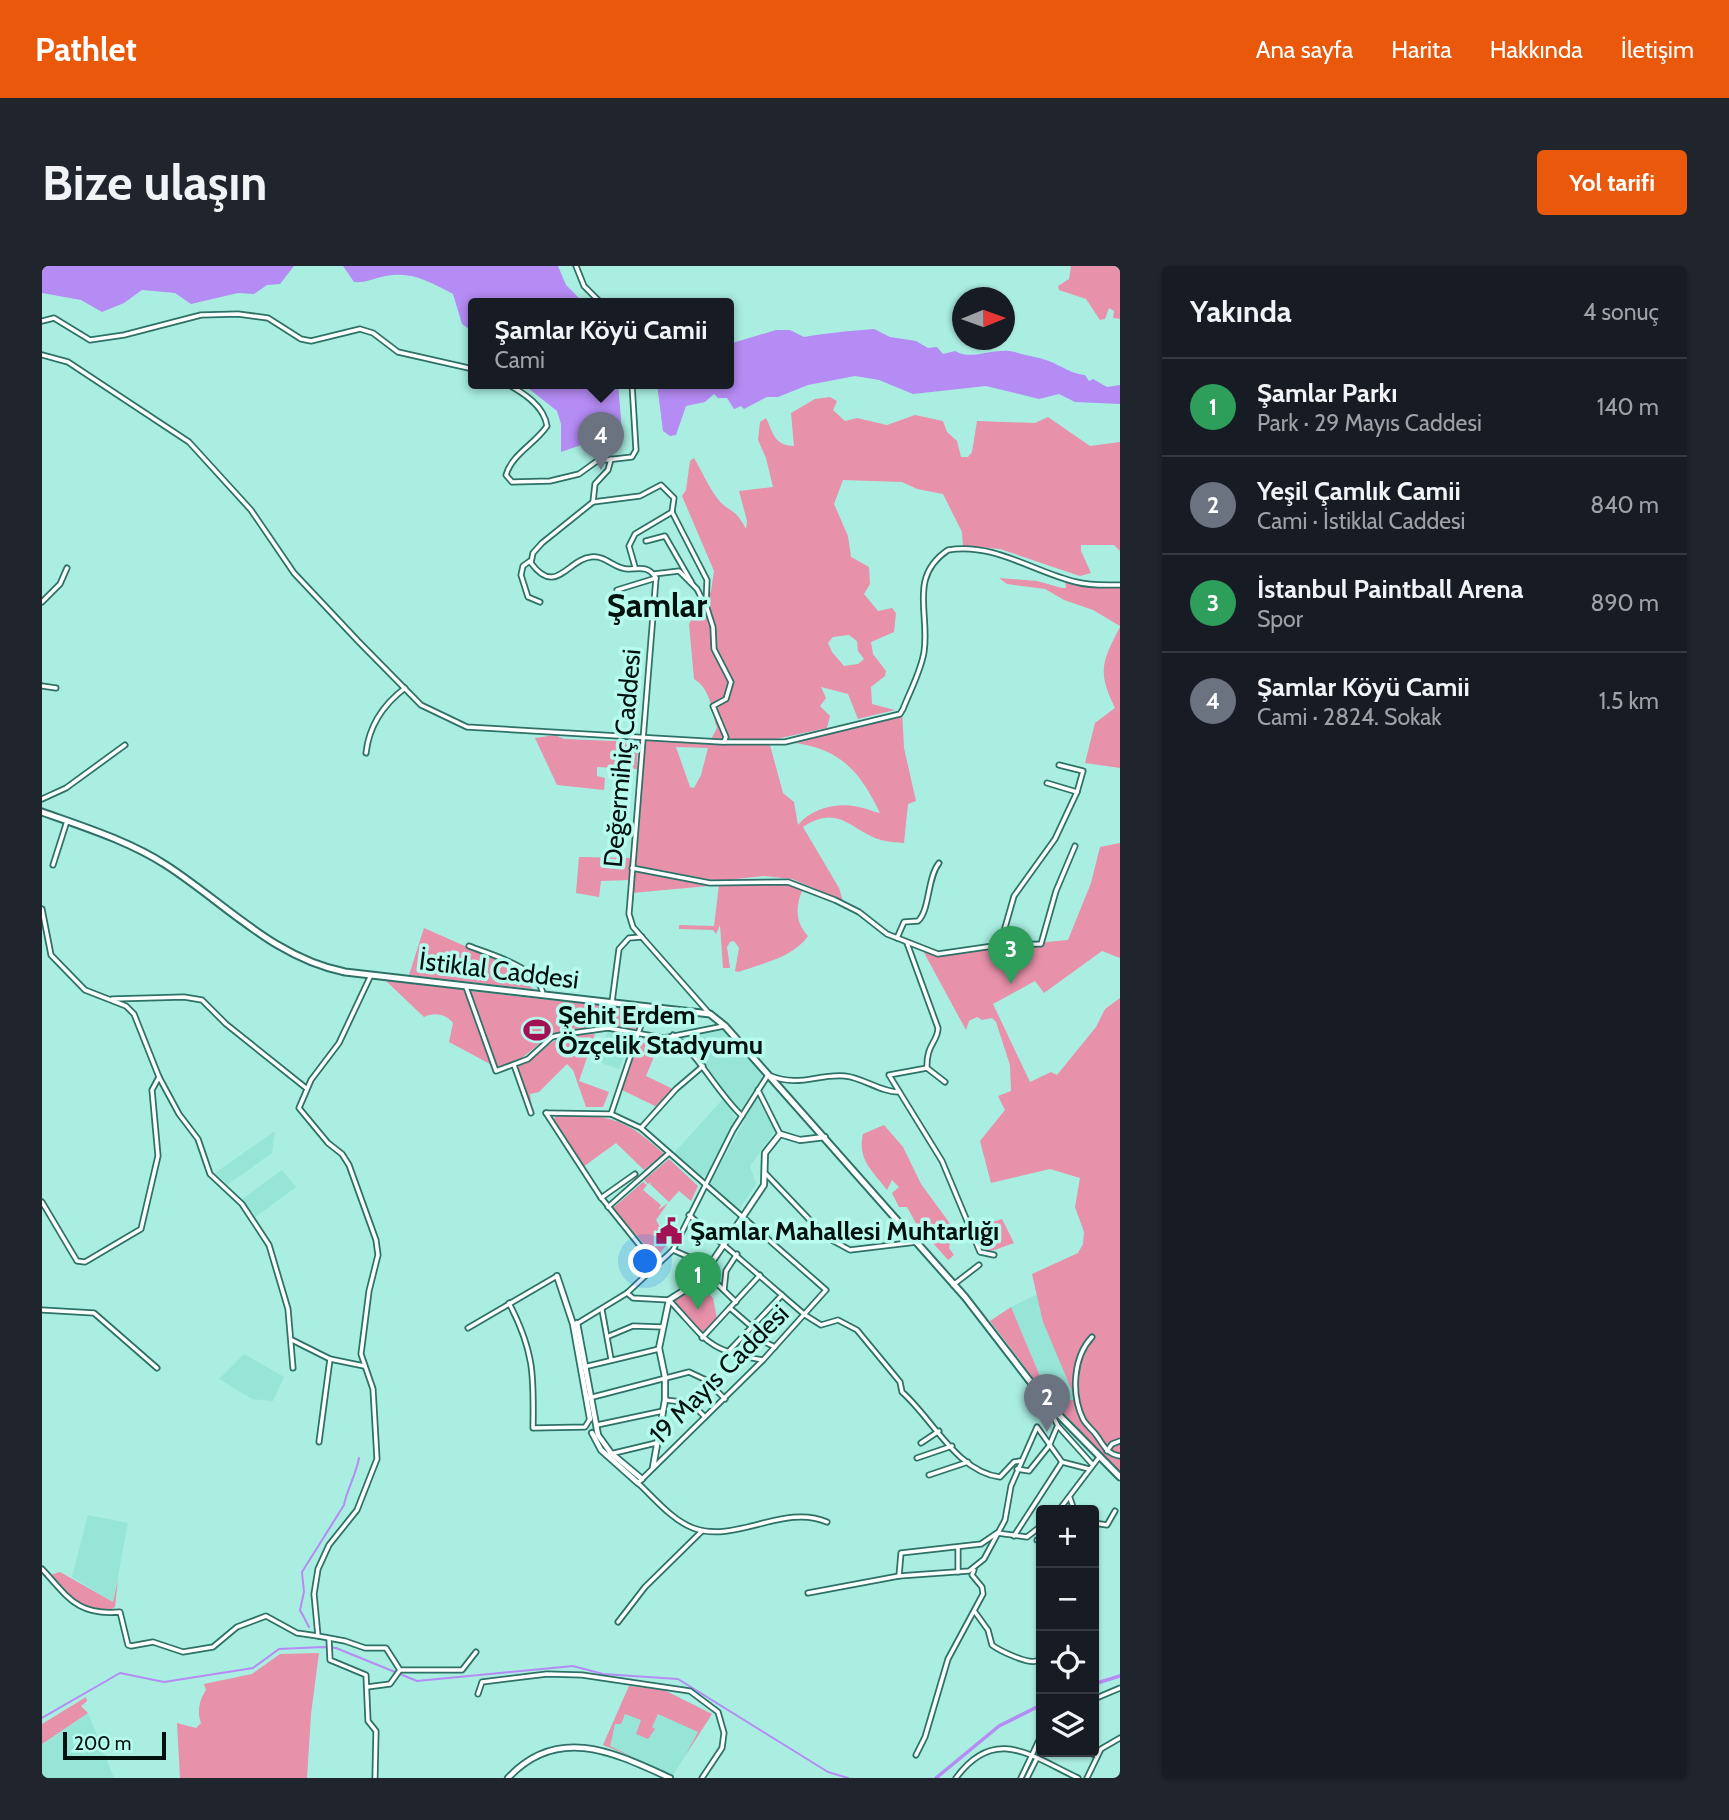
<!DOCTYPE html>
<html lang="tr">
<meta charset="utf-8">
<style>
:root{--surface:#171b24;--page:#20242c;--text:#f1f3f6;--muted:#9ea1a6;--line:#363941;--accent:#ea580c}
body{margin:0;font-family:Cabin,sans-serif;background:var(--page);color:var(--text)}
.controls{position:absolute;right:21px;bottom:21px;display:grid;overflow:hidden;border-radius:7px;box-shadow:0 2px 5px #0004}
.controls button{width:63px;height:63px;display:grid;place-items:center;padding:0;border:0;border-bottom:2px solid var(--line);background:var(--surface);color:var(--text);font:35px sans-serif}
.compass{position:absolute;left:910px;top:21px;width:63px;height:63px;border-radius:50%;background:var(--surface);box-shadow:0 2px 5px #0004;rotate:89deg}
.scale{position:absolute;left:21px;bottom:18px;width:103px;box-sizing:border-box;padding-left:7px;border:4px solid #00110e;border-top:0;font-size:19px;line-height:24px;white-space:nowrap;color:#00110e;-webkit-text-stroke:5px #b7fbee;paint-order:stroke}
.you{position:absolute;left:604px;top:996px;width:24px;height:24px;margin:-18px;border:5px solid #fff;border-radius:50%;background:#1a73e8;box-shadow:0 0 0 10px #1a73e833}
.badge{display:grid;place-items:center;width:46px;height:46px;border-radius:50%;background:var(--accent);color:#fff;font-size:23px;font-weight:700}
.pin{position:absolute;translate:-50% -58px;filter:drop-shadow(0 2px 4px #0008)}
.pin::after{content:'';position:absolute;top:37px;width:24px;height:21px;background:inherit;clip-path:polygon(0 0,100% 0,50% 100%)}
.popup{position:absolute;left:426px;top:32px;width:266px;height:91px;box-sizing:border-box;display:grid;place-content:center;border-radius:7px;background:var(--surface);filter:drop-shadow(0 2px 5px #0005);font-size:23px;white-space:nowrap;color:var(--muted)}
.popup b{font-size:26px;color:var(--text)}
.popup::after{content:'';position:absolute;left:50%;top:100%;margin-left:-14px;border:14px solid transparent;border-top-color:var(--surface)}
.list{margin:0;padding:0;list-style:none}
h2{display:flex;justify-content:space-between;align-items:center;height:91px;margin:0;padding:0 28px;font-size:30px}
h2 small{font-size:23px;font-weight:400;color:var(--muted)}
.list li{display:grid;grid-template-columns:46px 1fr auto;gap:21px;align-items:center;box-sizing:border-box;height:98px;padding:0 28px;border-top:2px solid var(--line)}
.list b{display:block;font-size:26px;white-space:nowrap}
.list p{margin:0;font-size:23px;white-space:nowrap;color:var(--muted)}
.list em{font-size:23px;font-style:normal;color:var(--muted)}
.icon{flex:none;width:38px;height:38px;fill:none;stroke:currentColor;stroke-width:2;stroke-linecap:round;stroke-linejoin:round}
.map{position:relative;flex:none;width:1078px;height:1512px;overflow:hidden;border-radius:7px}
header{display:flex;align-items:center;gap:42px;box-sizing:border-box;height:98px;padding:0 35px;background:var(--accent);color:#fff}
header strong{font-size:33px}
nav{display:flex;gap:38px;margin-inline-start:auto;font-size:24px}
.intro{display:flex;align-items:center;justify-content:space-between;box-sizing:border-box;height:168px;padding:0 42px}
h1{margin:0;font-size:49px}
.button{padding:18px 32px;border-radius:7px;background:var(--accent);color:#fff;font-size:24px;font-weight:700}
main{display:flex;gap:42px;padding:0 42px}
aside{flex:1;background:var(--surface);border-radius:7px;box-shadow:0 2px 5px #0004}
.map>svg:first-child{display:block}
.built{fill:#96e5d6}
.green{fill:#e791aa;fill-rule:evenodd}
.water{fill:#b58bf4}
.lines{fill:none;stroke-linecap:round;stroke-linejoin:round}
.stream{stroke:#b58bf4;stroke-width:2}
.canal{stroke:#b58bf4;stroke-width:3.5}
.minor-casing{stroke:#2d7167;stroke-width:7}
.tertiary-casing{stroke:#2d7167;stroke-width:8}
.secondary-casing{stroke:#2d7167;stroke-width:9}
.minor{stroke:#fff;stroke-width:3.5}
.tertiary{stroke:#fff;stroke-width:4.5}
.secondary{stroke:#fff;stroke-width:5}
.labels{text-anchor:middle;stroke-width:7;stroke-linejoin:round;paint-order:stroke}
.street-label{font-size:26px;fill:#00110e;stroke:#b7fbee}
.poi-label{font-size:26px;font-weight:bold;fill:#00110e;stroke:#b7fbee;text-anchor:start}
.district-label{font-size:33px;font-weight:bold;fill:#00110e;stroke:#b7fbee}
</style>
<header>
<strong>Pathlet</strong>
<nav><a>Ana sayfa</a><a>Harita</a><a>Hakkında</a><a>İletişim</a></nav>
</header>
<div class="intro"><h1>Bize ulaşın</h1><a class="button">Yol tarifi</a></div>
<main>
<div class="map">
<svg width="1078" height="1512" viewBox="0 0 1078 1512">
<rect width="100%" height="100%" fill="#aaeee1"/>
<g class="built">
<path d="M679 762 719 806 720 813 697 846 661 797 635 769Z"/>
<path d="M566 764 592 768 577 803 554 795Z"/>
<path d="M682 832 695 854 665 909 660 910 632 887Z"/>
<path d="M716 834 733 865 708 900 714 918 697 944 669 920V916L713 835Z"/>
<path d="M233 865 230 887 185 919 173 907Z"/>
<path d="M240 904 254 921 212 952 199 934Z"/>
<path d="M996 1028 1001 1056 1035 1134H1008L969 1041Z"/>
<path d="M202 1088 242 1111 231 1135 210 1133 177 1113Z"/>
<path d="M46 1249 86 1257 71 1336 30 1311Z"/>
<path d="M587 1420 622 1424 670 1448 631 1509 561 1479Z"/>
<path d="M46 1447 72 1512H0V1478Z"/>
</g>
<g class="green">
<path d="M1029 0H1078V53L1071 52 1072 45 1067 42 1063 53 1058 54 1044 33 1017 24 1016 20 1027 13Z"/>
<path d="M788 131 795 135 791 144 803 155 815 152 845 159 873 149 901 155 905 166 915 175 919 191H926L930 186 935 155 993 157 1006 151 1048 180 1078 176V285L1072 279H1039V285L1049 307 1038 310 958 283 921 280 920 266 901 228 875 223 860 216 801 214 792 238 806 270 809 291 827 301 828 318 822 328 836 345 850 342 854 347 852 366 829 376 831 388 844 405 843 410 829 421 830 438 853 444 816 453 806 428 779 421 784 432 778 440 788 450 785 462 734 473H669L675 462C669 444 669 423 652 413L647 358 669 325 672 305 640 230 644 224 648 195 652 192C660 205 666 220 675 232 688 248 693 241 704 263L705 255 697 225 731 221 724 192 716 174 718 156 724 152C731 166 732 180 752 180L749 147 773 133ZM807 369 815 375 816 385 822 393 816 398 802 400 790 386 786 377 791 371Z"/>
<path d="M957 312 995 315 1020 322H1024L1023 313 1050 320 1065 316 1078 317V360L1051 344 1022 334 1003 323 965 318Z"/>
<path d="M1078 361V502L1043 497 1053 457 1073 442C1055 405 1060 396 1078 361Z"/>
<path d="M860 444 862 482 874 535 866 538 862 577C855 576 846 576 839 574 809 565 797 537 761 561L797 622 801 635 750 613 722 610 675 615 592 599 601 482 604 475 714 476 728 479 741 527 752 536 756 559C770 542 795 536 817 541 824 542 831 546 838 547 818 506 800 484 754 477L845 451ZM634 481 666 482 659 509 652 522 648 521Z"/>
<path d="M513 469 522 473 596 476 595 503 555 501V510L563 512 562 524 515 519 493 472Z"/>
<path d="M1078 577V692L1060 685 1002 727 993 715 951 738 988 816 1009 806 1015 809 1054 761 1063 743 1078 732V1205L1008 1134 948 1055 969 1041 1008 1134H1034L1001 1056 990 1008 1036 987 1041 978 1042 966 1033 941 1038 912 1008 903 949 917 938 875 963 844 956 830 969 825 968 799 954 756 950 752 940 754 935 751 927 755 924 764 880 683 897 690 949 681 1026 674 1049 617 1058 581Z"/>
<path d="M537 591 590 592 587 614 559 615 557 631 534 627Z"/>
<path d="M592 604C617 608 644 616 669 617 700 619 732 606 761 623 753 640 753 656 766 670 752 691 719 698 696 706L693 705 697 682 692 675 688 676 685 681 688 702H681L678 659 674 668 671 664 637 663V659L672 660 677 619 590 627Z"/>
<path d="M382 662 470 701 491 723 367 709Z"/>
<path d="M343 714 422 720 448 798 407 776 411 757C404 748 392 746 382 751Z"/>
<path d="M428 725 591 743 597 746 593 765C574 761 528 760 511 769 488 781 486 794 455 803Z"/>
<path d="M553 768 537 815 567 826 561 841H544L531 804 525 798 497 826 488 828 490 841 485 842 471 802 486 795 518 770Z"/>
<path d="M600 771 619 774 604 810 631 823 615 841 578 823Z"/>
<path d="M514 849C568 850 581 850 622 888L602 904 574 877 541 901 511 856Z"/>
<path d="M842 859 861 881 879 918 912 963 907 982 912 989 906 994 875 959 865 941H857L850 927 857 921 850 914 845 924C831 905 815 894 821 868Z"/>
<path d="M627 893 656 920 649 935 637 925 627 936 608 918 609 916 606 918 602 914Z"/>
<path d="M601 916 605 919 601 924 619 939 616 944 626 937 614 954 619 963 631 971 614 992 571 942Z"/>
<path d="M960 953 972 977 947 986 938 984 928 963Z"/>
<path d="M658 1018 671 1032 675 1053 661 1068 632 1035Z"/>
<path d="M18 1306 71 1336 76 1313 73 1341C51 1357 21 1324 8 1309Z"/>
<path d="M277 1387 269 1448 265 1512H138L135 1457 154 1462 159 1457C155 1447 157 1434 164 1424L162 1418 210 1408 238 1388Z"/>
<path d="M587 1420 622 1424 670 1448 643 1490 656 1466 616 1448 610 1461 613 1463 606 1473 594 1468 599 1454 583 1448 579 1458H573L568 1480 589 1490 561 1479Z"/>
<path d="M44 1431 45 1435 39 1440 46 1447 0 1478V1458Z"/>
</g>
<g class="water">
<path d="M0 0H252L238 18 225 19 212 28 196 27 149 38 133 27 100 24 82 37 60 46 39 34 0 27Z"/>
<path d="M301 0H516L524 19 543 38H431V66L420 58 411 28C388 16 370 5 344 10 332 12 324 17 312 16Z"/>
<path d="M832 63 848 71 874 75 886 82 895 81 901 88 913 85C931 96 954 79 976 87 985 90 997 91 1007 95 1020 100 1029 108 1043 109L1047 115 1051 113 1065 121 1078 119V138L1033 136 1017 128 997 133 944 120 871 128 837 114 813 110 766 119 736 131H725L702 143 699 140 692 143 685 132H676L672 128 663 136 644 140 634 169 628 170 621 165 615 118H687V78L734 64H748L762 71C786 67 807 65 832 63Z"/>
<path d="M481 118H576L580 165 519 186V158L515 145Z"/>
</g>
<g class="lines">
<g class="stream">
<path d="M267 1361 258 1344 262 1326 260 1306 302 1239C305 1223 314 1209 317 1192"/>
<path d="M0 1452 78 1407 122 1416 211 1402 237 1383 281 1381 294 1382 375 1415 531 1400 561 1408 636 1413 786 1506 806 1512"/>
</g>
<g class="canal">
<path d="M1052 1418 1078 1410"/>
<path d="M894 1512 957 1460 999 1439"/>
</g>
<defs>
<g id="minor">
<path d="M534 0 542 20 560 38"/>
<path d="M0 55 12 52 48 74 82 69 159 49 196 48 226 52 259 73 269 75 318 63 331 67 356 86 431 103"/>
<path d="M0 89 26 96 147 176 209 244 252 307 316 375 379 439 425 461 679 476H743L858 448 861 443C868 425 879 405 882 386 888 347 866 311 906 284 951 276 992 306 1034 316 1049 320 1063 319 1078 319"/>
<path d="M465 118C482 127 502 140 505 160 493 178 470 188 464 209L470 216 508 215 537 208 555 195 590 191 594 184 590 118"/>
<path d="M569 193 566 204 553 218 551 236 500 277 491 287 489 297C514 331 526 293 549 291 564 289 572 303 585 303 597 303 606 299 614 312L587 648 591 661 666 746"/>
<path d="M551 236 598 230 619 219 632 232 630 246"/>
<path d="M630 246 665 314 664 339 671 361 672 383 689 416 684 433 671 440 684 471 682 476"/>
<path d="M604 275 623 270 650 317"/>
<path d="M488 295 481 300 479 309 486 331 498 336"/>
<path d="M593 301 587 280 593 268 630 246"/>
<path d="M612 308 637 305 655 323 662 337"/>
<path d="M575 324 614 312"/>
<path d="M0 336 18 318 25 302"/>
<path d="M0 420 14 422"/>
<path d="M324 487C327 460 342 438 363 422"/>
<path d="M1017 499 1041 505 1035 526"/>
<path d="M0 533 24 522 83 479"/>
<path d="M11 599 25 555"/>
<path d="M590 602 668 617 746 616 793 634 817 646 845 668 896 688 958 679 999 678 1014 625 1033 580"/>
<path d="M0 643 9 689 43 724 84 740 92 748 117 811 137 848 156 873 168 908 200 938 227 979 246 1043 251 1102"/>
<path d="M855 672 862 656 876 655C888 644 885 612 897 597"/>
<path d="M865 677 896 762C896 776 884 778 885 802L903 816"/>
<path d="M958 679 972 630 1013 573 1035 526 1005 517"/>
<path d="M427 680C449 689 498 701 501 729"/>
<path d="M329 709 297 777 269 814 257 842 286 877 300 888 307 899 334 974 336 989 327 1025 319 1088 331 1123 335 1193 315 1244 287 1279 276 1303 272 1328 276 1370 303 1375 323 1382H344L358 1404H420L434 1386"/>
<path d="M424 721 454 805 486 793 510 771 523 768 566 762 622 772 682 760"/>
<path d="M70 733 142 731 160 734 184 758 264 822"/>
<path d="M570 736 577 683 587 672 600 671"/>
<path d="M605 741 569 848 599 862 784 1024 721 1094 596 1217C612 1232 630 1254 651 1262 694 1278 742 1237 785 1256"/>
<path d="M631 769C659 792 674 825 700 850"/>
<path d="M472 799 489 847"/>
<path d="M885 802 847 809 900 895 938 986 952 989"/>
<path d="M716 824 738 868"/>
<path d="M504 847 558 930 615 1001"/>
<path d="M504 847 568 848"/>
<path d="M599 862 634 823 661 800"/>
<path d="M724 908 784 971 808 984 875 976"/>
<path d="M559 932 593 908"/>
<path d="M0 936 35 995 43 996 99 963 116 890 110 824 117 811"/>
<path d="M566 941 627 887"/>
<path d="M647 949 763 1049 779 1059 796 1054 815 1064 858 1116 860 1126C890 1152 915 1206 958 1211L972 1196 978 1195"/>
<path d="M631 984 667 1000"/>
<path d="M663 1006 694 1036"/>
<path d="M911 1019 937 999"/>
<path d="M682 1024 684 1005 695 988"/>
<path d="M585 1027 591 1032 627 1034C665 1074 663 1084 721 1094"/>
<path d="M467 1037C492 1085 492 1109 491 1162L543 1161 548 1153"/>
<path d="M688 1042 710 1061"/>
<path d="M0 1044 52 1047 115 1102"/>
<path d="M560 1044 569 1093"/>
<path d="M536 1057 585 1027 631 984 691 864 726 809C759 822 772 808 803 810 822 812 838 826 857 826"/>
<path d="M426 1062 515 1010"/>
<path d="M704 1067 733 1081"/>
<path d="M567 1070 591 1060 621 1061"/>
<path d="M1050 1071C1031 1091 1029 1128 1041 1153 1044 1159 1051 1164 1055 1170 1062 1180 1065 1188 1078 1190"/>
<path d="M660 1072 718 1009"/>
<path d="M250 1074 288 1093 322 1100"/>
<path d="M685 1087 740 1029"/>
<path d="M542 1101 617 1083"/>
<path d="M547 1132 647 1106 664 1114 683 1133"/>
<path d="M623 1134 649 1137 663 1151"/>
<path d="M1005 1138 1016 1160 1050 1198"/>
<path d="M555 1159 621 1145"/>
<path d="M277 1176 288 1093"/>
<path d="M879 1177 897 1165"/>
<path d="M1065 1185 1070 1178 1078 1175"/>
<path d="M564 1189 614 1177"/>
<path d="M875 1192 910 1180"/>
<path d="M975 1203 987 1205 1007 1180 1015 1161"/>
<path d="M887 1209 926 1196"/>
<path d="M1028 1232 1032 1244"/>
<path d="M1017 1244 1058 1190"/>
<path d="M1052 1257 1065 1259 1073 1245"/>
<path d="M972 1270 1020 1196"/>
<path d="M995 1274 999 1275"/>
<path d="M0 1303C26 1331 35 1350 78 1346L86 1379 89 1380 111 1376 141 1386 171 1381 195 1361 224 1350 255 1367 276 1370"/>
<path d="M916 1306V1282"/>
<path d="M857 1310 859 1287 939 1278 955 1267 985 1271 999 1260"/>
<path d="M766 1327 857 1310 927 1305 942 1293 963 1254 969 1220 995 1161 1020 1196 1047 1203"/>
<path d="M933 1346 946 1364 950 1379C958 1385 986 1398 994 1395"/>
<path d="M576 1356 603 1321 660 1265"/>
<path d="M287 1373 288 1394 324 1409 326 1455 334 1465 333 1512"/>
<path d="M325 1421 348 1418 358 1404"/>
<path d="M436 1428 440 1416 505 1408 540 1409 648 1425 676 1446 682 1467 680 1482 660 1512"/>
<path d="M1052 1433 1078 1422"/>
<path d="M1047 1486 1055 1490"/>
<path d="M874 1489 883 1471 906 1393 941 1328 940 1321 930 1309 932 1304"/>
<path d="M914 1512C953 1459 989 1490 1036 1512"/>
<path d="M979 1512 999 1470"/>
<path d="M985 1512 995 1492"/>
<path d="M1045 1512 1059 1483 1078 1472"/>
</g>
<g id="tertiary">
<path d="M515 1010 531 1058 548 1153"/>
<path d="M535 1057 556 1169 569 1187 600 1213"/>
<path d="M550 1167 559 1184 596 1217"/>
<path d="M611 1201 623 1134V1111L617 1082 627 1034 657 1015 700 952 722 919 723 887 738 868 758 874 783 871"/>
<path d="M466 1512C516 1458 573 1487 628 1512"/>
</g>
<path id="secondary" d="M0 546C42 561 87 575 124 599 183 637 232 692 303 706L668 748 683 760 923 1031 1004 1136 1078 1211"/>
</defs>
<use href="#minor" class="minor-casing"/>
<use href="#tertiary" class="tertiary-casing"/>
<use href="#secondary" class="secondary-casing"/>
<use href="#minor" class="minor"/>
<use href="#tertiary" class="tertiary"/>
<use href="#secondary" class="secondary"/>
</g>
<defs>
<symbol id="stadium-bare" viewBox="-9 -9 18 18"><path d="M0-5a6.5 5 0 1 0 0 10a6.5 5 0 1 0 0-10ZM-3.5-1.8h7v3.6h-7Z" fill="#a31153" stroke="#b7fbee" stroke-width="2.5" paint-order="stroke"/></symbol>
<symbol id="civic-bare" viewBox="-9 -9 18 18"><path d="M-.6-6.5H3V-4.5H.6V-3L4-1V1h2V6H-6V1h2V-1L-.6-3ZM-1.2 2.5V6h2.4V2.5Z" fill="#a31153" stroke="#b7fbee" stroke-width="2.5" paint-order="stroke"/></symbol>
</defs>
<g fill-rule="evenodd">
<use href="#stadium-bare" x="476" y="745" width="38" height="38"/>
<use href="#civic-bare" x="608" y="946" width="38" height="38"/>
</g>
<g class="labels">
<g class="street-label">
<text transform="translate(580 492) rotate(-85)" y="9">Değermihiç Caddesi</text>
<text transform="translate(457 704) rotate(7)" y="9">İstiklal Caddesi</text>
<text transform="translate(677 1108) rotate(-45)" y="9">19 Mayıs Caddesi</text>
</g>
<g class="poi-label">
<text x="516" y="758">Şehit Erdem<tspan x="516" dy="30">Özçelik Stadyumu</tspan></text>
<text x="648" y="974">Şamlar Mahallesi Muhtarlığı</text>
</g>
<g class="district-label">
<text x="615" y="351">Şamlar</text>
</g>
</g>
</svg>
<div class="controls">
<button>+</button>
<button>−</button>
<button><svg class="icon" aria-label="locate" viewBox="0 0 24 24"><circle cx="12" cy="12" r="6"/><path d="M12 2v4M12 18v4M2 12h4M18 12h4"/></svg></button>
<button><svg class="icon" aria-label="layers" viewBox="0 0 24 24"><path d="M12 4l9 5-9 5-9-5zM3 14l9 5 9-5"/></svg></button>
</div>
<svg class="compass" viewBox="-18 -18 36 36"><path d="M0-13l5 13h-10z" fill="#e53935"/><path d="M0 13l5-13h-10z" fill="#9ea1a6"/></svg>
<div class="scale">200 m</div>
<div class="you"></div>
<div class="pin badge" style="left:656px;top:1044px;background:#2e9e5b">1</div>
<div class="pin badge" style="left:1005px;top:1166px;background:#6b7280">2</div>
<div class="pin badge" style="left:969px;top:718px;background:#2e9e5b">3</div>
<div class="pin badge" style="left:559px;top:204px;background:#6b7280">4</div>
<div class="popup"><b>Şamlar Köyü Camii</b>Cami</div>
</div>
<aside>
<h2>Yakında<small>4 sonuç</small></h2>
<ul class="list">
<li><span class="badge" style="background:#2e9e5b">1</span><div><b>Şamlar Parkı</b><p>Park · 29 Mayıs Caddesi</p></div><em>140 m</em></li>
<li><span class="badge" style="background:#6b7280">2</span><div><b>Yeşil Çamlık Camii</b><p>Cami · İstiklal Caddesi</p></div><em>840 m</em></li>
<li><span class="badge" style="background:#2e9e5b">3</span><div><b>İstanbul Paintball Arena</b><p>Spor</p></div><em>890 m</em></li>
<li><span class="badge" style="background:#6b7280">4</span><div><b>Şamlar Köyü Camii</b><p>Cami · 2824. Sokak</p></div><em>1.5 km</em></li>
</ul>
</aside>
</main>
